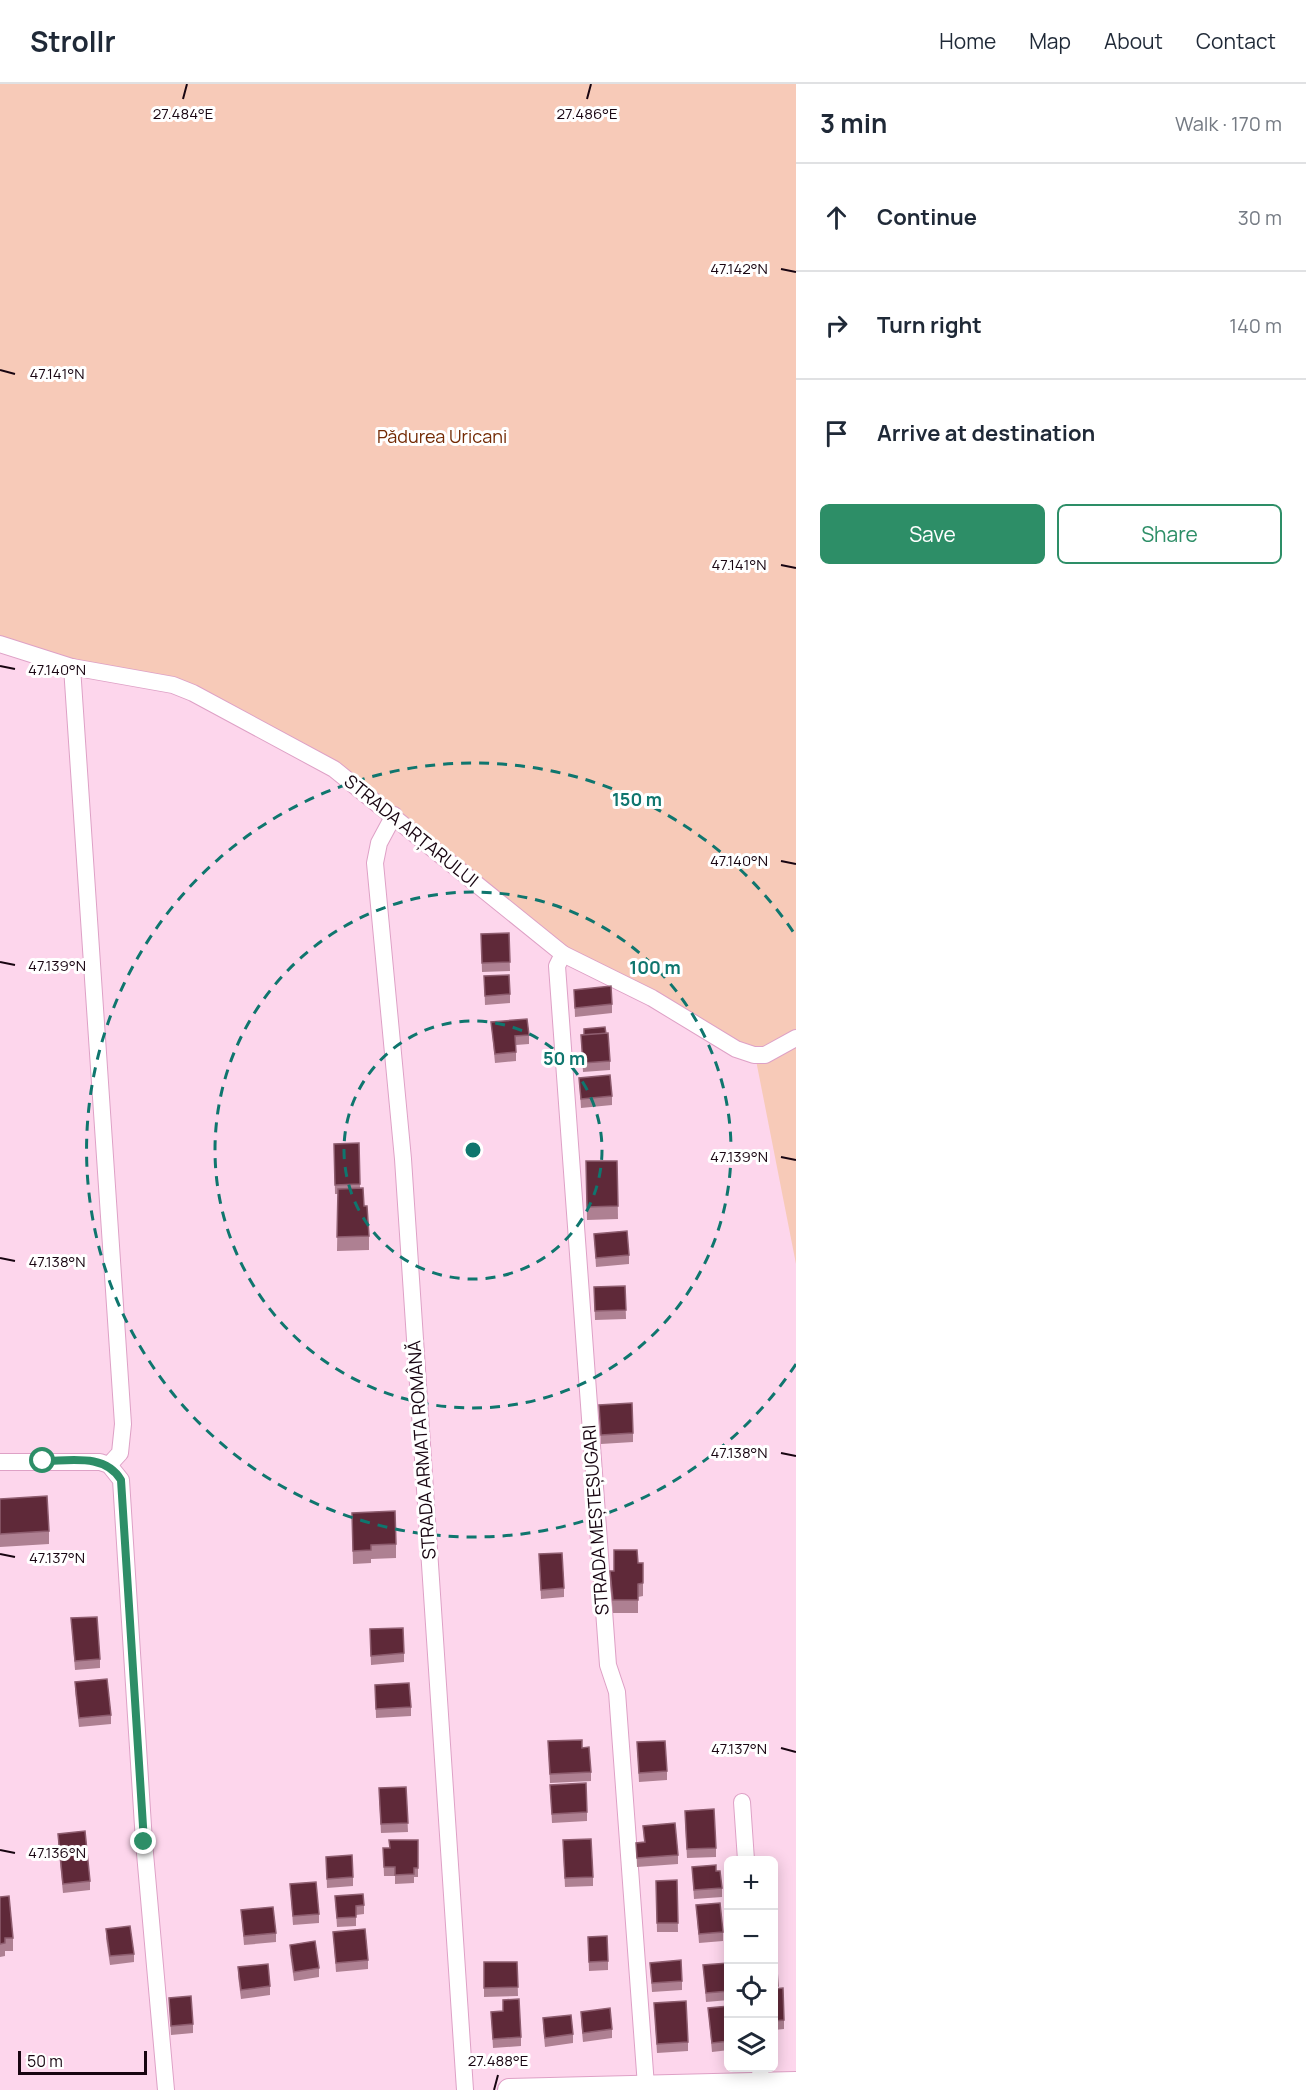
<!DOCTYPE html>
<meta charset="utf-8">
<style>
:root{--surface:#fff;--page:#f6f6f7;--text:#1f2937;--muted:#747a83;--line:#e0e1e3;--accent:#2d8e67}
body{margin:0;font-family:Manrope,sans-serif;background:var(--page);color:var(--text)}
.controls{position:absolute;right:18px;bottom:18px;display:grid;overflow:hidden;border-radius:9px;box-shadow:0 3px 15px #0003}
.controls button{width:54px;height:54px;display:grid;place-items:center;padding:0;border:0;border-bottom:2px solid var(--line);background:var(--surface);color:var(--text);font:30px sans-serif}
.scale{position:absolute;left:18px;bottom:15px;width:129px;box-sizing:border-box;padding-left:6px;border:3px solid #180511;border-top:0;font-size:16px;line-height:21px;white-space:nowrap;color:#180511;-webkit-text-stroke:4px #fff;paint-order:stroke}
.stop{position:absolute;width:18px;height:18px;margin:-14px;border:4px solid #2d8e67;border-radius:50%;background:#fff}
.stop.end{background:#2d8e67;border-color:#fff;box-shadow:0 2px 6px #0008}
.list{margin:0;padding:0;list-style:none}
h2{display:flex;justify-content:space-between;align-items:center;height:78px;margin:0;padding:0 24px;font-size:26px}
h2 small{font-size:20px;font-weight:400;color:var(--muted)}
.list li{display:grid;grid-template-columns:39px 1fr auto;gap:18px;align-items:center;box-sizing:border-box;height:108px;padding:0 24px;border-top:2px solid var(--line)}
.list b{display:block;font-size:22px;white-space:nowrap}
.list em{font-size:20px;font-style:normal;color:var(--muted)}
.actions{display:flex;gap:12px;padding:18px 24px}
.actions a{flex:1;padding:14px 0;border:2px solid var(--accent);border-radius:9px;text-align:center;font-size:21px;color:var(--accent)}
.actions .main{background:var(--accent);color:#fff}
.icon{flex:none;width:33px;height:33px;fill:none;stroke:currentColor;stroke-width:2;stroke-linecap:round;stroke-linejoin:round}
.map{position:relative;flex:none;width:796px;height:2006px;overflow:hidden}
header{display:flex;align-items:center;gap:36px;box-sizing:border-box;height:84px;padding:0 30px;background:var(--surface);border-bottom:2px solid var(--line)}
header strong{font-size:28px}
nav{display:flex;gap:33px;margin-inline-start:auto;font-size:21px}
main{display:flex}
aside{flex:1;background:var(--surface)}
.map>svg:first-child{display:block}
.green{fill:#f7cab8}
.lines{fill:none;stroke-linecap:round;stroke-linejoin:round}
.street-casing{stroke:#dea1c6;stroke-width:18}
.secondary-casing{stroke:#dea1c6;stroke-width:24}
.street{stroke:#fff;stroke-width:16}
.secondary{stroke:#fff;stroke-width:22}
.wall{fill:#ae8092}
.building{fill:#5f2939;stroke:#8e5d6f;stroke-width:1.5}
.route{stroke:#2d8e67;stroke-width:8}
.ticks{fill:none;stroke:#180511;stroke-width:2}
.ring{fill:none;stroke:#0f766e;stroke-width:3;stroke-dasharray:10 8}
.labels{text-anchor:middle;stroke-width:6;stroke-linejoin:round;paint-order:stroke}
.park-label{font-size:18px;fill:#732a04;stroke:#fff}
.street-label{font-size:18px;fill:#180511;stroke:#fff}
.ticks-label{font-size:15px;text-anchor:middle;fill:#180511;stroke:#fff;stroke-width:6;stroke-linejoin:round;paint-order:stroke}
.centre{fill:#0f766e;stroke:#fff;stroke-width:3}
.ring-label{font-size:18px;text-anchor:middle;font-weight:bold;fill:#0f766e;stroke:#fff;stroke-width:6;stroke-linejoin:round;paint-order:stroke}
</style>
<header>
<strong>Strollr</strong>
<nav><a>Home</a><a>Map</a><a>About</a><a>Contact</a></nav>
</header>
<main>
<div class="map">
<svg width="796" height="2006" viewBox="0 0 796 2006">
<rect width="100%" height="100%" fill="#fdd6ec"/>
<path class="green" d="M0 0H796V1180L754 966 573 869 396 728 172 606 0 568Z"/>
<g class="lines">
<defs>
<g id="street">
<path d="M0 560 72 583 173 601 193 609 334 685 563 870 652 914 736 965 754 971H765L796 954"/>
<path d="M72 583 123 1340 120 1369 109 1381"/>
<path d="M394 731 379 759 375 779 403 1075 465 2006"/>
<path d="M563 870 557 882 608 1581 617 1608 646 2002"/>
<path d="M0 1378H100L109 1381 121 1396 144 1758 166 2006"/>
<path d="M742 1718 746 1776"/>
<path d="M760 1984 761 1999"/>
</g>
<path id="secondary" d="M509 2006 796 1999"/>
</defs>
<use href="#street" class="street-casing"/>
<use href="#secondary" class="secondary-casing"/>
<use href="#street" class="street"/>
<use href="#secondary" class="secondary"/>
</g>
<g class="wall">
<path d="M509 849 510 887 482 888 481 850Z"/>
<path d="M484 892 510 910V919L485 921Z"/>
<path d="M574 906 612 920V929L575 933Z"/>
<path d="M491 938 529 951V960L516 961V977L495 979Z"/>
<path d="M584 945 610 977V986L583 988 581 951H584Z"/>
<path d="M579 994 612 1012V1021L581 1024Z"/>
<path d="M359 1059 360 1104 369 1152V1166L337 1167 338 1110H335L334 1060Z"/>
<path d="M586 1077H617L618 1135 587 1136Z"/>
<path d="M594 1150 629 1171V1180L596 1183Z"/>
<path d="M625 1202 626 1235 595 1236 594 1203Z"/>
<path d="M599 1321 633 1349V1358L601 1360Z"/>
<path d="M0 1415 49 1447V1460L0 1463Z"/>
<path d="M352 1442 396 1460V1474L371 1475V1479L353 1480Z"/>
<path d="M539 1470 564 1504V1513L541 1515Z"/>
<path d="M638 1479H643V1512L638 1513V1529H613L610 1500V1487H614Z"/>
<path d="M71 1534 100 1575V1584L75 1586Z"/>
<path d="M370 1545 404 1569V1578L371 1581Z"/>
<path d="M75 1598 111 1631V1640L79 1643 75 1607Z"/>
<path d="M375 1601 411 1623V1632L376 1634Z"/>
<path d="M548 1657 591 1688V1697L550 1699Z"/>
<path d="M637 1658 667 1687V1696L639 1698Z"/>
<path d="M550 1701 587 1728V1737L552 1739Z"/>
<path d="M406 1703 408 1748 381 1749 379 1712Z"/>
<path d="M685 1736 716 1764V1773L687 1774Z"/>
<path d="M643 1742 678 1771V1780L637 1783 636 1759 644 1758Z"/>
<path d="M58 1750 90 1797V1806L63 1809 58 1759Z"/>
<path d="M418 1756V1793H414V1799L395 1800V1792H384L383 1764H389Z"/>
<path d="M563 1765 593 1793V1802L565 1803Z"/>
<path d="M326 1773 353 1793V1802L327 1804Z"/>
<path d="M692 1783 716 1787 722 1804V1813L694 1815Z"/>
<path d="M677 1796 678 1848H657L656 1797Z"/>
<path d="M290 1800 319 1830V1839L293 1841Z"/>
<path d="M335 1812 364 1821V1830L356 1831V1842L337 1843Z"/>
<path d="M0 1813 13 1854V1867H5V1872L0 1873Z"/>
<path d="M696 1821 723 1848V1857L699 1859Z"/>
<path d="M241 1826 276 1849V1858L244 1861Z"/>
<path d="M106 1845 134 1870V1878L110 1881 106 1854Z"/>
<path d="M333 1848 368 1876V1885L336 1888Z"/>
<path d="M588 1853 608 1877V1886L589 1887Z"/>
<path d="M290 1861 319 1884V1893L294 1897 290 1869Z"/>
<path d="M774 1869H776L778 1904 784 1936V1945L774 1946Z"/>
<path d="M484 1878H517L518 1912 484 1913Z"/>
<path d="M650 1879 682 1897V1906L652 1908Z"/>
<path d="M703 1881 729 1884V1916L706 1918Z"/>
<path d="M238 1883 270 1902V1911L241 1915 238 1892Z"/>
<path d="M169 1914 193 1940V1949L171 1951Z"/>
<path d="M503 1916 521 1953V1962L493 1964 491 1928 503 1927Z"/>
<path d="M654 1919 688 1958V1967L657 1969Z"/>
<path d="M729 1922V1966L712 1968 708 1924Z"/>
<path d="M581 1928 612 1945V1954L583 1958 581 1937Z"/>
<path d="M543 1934 573 1950V1959L545 1963 543 1943Z"/>
</g>
<g class="building">
<path d="M509 849 510 878 482 879 481 850Z"/>
<path d="M509 891 510 910 485 912 484 892Z"/>
<path d="M611 902 612 920 575 924 574 906Z"/>
<path d="M527 935 529 951 515 952 516 968 495 970 491 938Z"/>
<path d="M605 943 606 950 584 951V945Z"/>
<path d="M608 949 610 977 583 979 581 951Z"/>
<path d="M610 991 612 1012 581 1015 579 994Z"/>
<path d="M359 1059 360 1100 335 1101 334 1060Z"/>
<path d="M586 1077H617L618 1122 587 1123Z"/>
<path d="M363 1104 364 1122H367L369 1152 337 1153 338 1105Z"/>
<path d="M627 1147 629 1171 596 1174 594 1150Z"/>
<path d="M625 1202 626 1226 595 1227 594 1203Z"/>
<path d="M632 1319 633 1349 601 1351 599 1321Z"/>
<path d="M47 1412 49 1447 0 1450V1415Z"/>
<path d="M395 1427 396 1460 371 1461V1466L353 1467 352 1429Z"/>
<path d="M614 1466H637L638 1479H643V1499L638 1500V1516H613L610 1487H614Z"/>
<path d="M562 1469 564 1504 541 1506 539 1470Z"/>
<path d="M97 1533 100 1575 75 1577 71 1534Z"/>
<path d="M403 1544 404 1569 371 1572 370 1545Z"/>
<path d="M107 1595 111 1631 79 1634 75 1598Z"/>
<path d="M409 1599 411 1623 376 1625 375 1601Z"/>
<path d="M582 1656V1664L589 1663 591 1688 550 1690 548 1657Z"/>
<path d="M665 1657 667 1687 639 1689 637 1658Z"/>
<path d="M586 1699 587 1728 552 1730 550 1701Z"/>
<path d="M406 1703 408 1739 381 1740 379 1704Z"/>
<path d="M714 1725 716 1764 687 1765 685 1727Z"/>
<path d="M675 1739 678 1771 637 1774 636 1759 645 1758 643 1742Z"/>
<path d="M85 1747 90 1797 63 1800 58 1750Z"/>
<path d="M591 1755 593 1793 565 1794 563 1756Z"/>
<path d="M389 1756H418V1784H414V1790L395 1791V1783H384L383 1764H390Z"/>
<path d="M352 1771 353 1793 327 1795 326 1773Z"/>
<path d="M716 1781V1787H720L722 1804 694 1806 692 1783Z"/>
<path d="M677 1796 678 1839H657L656 1797Z"/>
<path d="M316 1798 319 1830 293 1832 290 1800Z"/>
<path d="M363 1810 364 1821 356 1822V1833L337 1834 335 1812Z"/>
<path d="M9 1812 13 1854H5V1859L0 1860V1813Z"/>
<path d="M720 1819 723 1848 699 1850 696 1821Z"/>
<path d="M273 1823 276 1849 244 1852 241 1826Z"/>
<path d="M130 1842 134 1870 110 1872 106 1845Z"/>
<path d="M365 1845 368 1876 336 1879 333 1848Z"/>
<path d="M607 1852 608 1877 589 1878 588 1853Z"/>
<path d="M315 1857 319 1884 294 1888 290 1861Z"/>
<path d="M774 1869H776L778 1902H774Z"/>
<path d="M681 1876 682 1897 652 1899 650 1879Z"/>
<path d="M484 1878H517L518 1903 484 1904Z"/>
<path d="M728 1879 729 1907 706 1909 703 1881Z"/>
<path d="M268 1880 270 1902 241 1906 238 1883Z"/>
<path d="M783 1904 784 1936 774 1937V1905Z"/>
<path d="M191 1912 193 1940 171 1942 169 1914Z"/>
<path d="M519 1915 521 1953 493 1955 491 1928 503 1927V1916Z"/>
<path d="M686 1917 688 1958 657 1960 654 1919Z"/>
<path d="M729 1922V1957L712 1959 708 1924Z"/>
<path d="M610 1924 612 1945 583 1949 581 1928Z"/>
<path d="M571 1931 573 1950 545 1954 543 1934Z"/>
</g>
<g class="lines">
<path class="route" d="M43 1377C70 1377 105 1369 121 1396L144 1758"/>
</g>
<path class="ticks" d="M183 15 187 0M587 15 591 0M781 185 796 188M0 286 15 290M781 481 796 484M0 582 15 585M781 777 796 780M0 878 15 881M781 1073 796 1076M0 1174 15 1177M781 1369 796 1372M0 1470 15 1473M781 1664 796 1668M0 1766 15 1769M494 2006 498 1991"/>
<g class="ring">
<circle cx="473" cy="1066" r="129"/>
<circle cx="473" cy="1066" r="258"/>
<path d="M796 1280A387 387 0 1 1 796 852"/>
</g>
<g class="labels">
<g class="park-label">
<text x="442" y="359">Pădurea Uricani</text>
</g>
<g class="street-label">
<text transform="translate(411 747) rotate(39)" y="6">STRADA ARȚARULUI</text>
<text transform="translate(422 1366) rotate(-94)" y="6">STRADA ARMATA ROMÂNĂ</text>
<text transform="translate(596 1436) rotate(-94)" y="6">STRADA MEȘTEȘUGARI</text>
</g>
</g>
<g class="ticks-label">
<text x="183" y="35">27.484°E</text>
<text x="587" y="35">27.486°E</text>
<text x="739" y="190">47.142°N</text>
<text x="57" y="295">47.141°N</text>
<text x="739" y="486">47.141°N</text>
<text x="57" y="591">47.140°N</text>
<text x="739" y="782">47.140°N</text>
<text x="57" y="887">47.139°N</text>
<text x="739" y="1078">47.139°N</text>
<text x="57" y="1183">47.138°N</text>
<text x="739" y="1374">47.138°N</text>
<text x="57" y="1479">47.137°N</text>
<text x="739" y="1670">47.137°N</text>
<text x="57" y="1774">47.136°N</text>
<text x="498" y="1982">27.488°E</text>
</g>
<circle cx="473" cy="1066" r="9" class="centre"/>
<g class="ring-label">
<text x="637" y="722">150 m</text>
<text x="655" y="890">100 m</text>
<text x="564" y="981">50 m</text>
</g>
</svg>
<div class="controls">
<button>+</button>
<button>−</button>
<button><svg class="icon" aria-label="locate" viewBox="0 0 24 24"><circle cx="12" cy="12" r="6"/><path d="M12 2v4M12 18v4M2 12h4M18 12h4"/></svg></button>
<button><svg class="icon" aria-label="layers" viewBox="0 0 24 24"><path d="M12 4l9 5-9 5-9-5zM3 14l9 5 9-5"/></svg></button>
</div>
<div class="scale">50 m</div>
<div class="stop" style="left:43px;top:1377px"></div>
<div class="stop end" style="left:144px;top:1758px"></div>
</div>
<aside>
<h2>3 min<small>Walk · 170 m</small></h2>
<ul class="list">
<li><svg class="icon" aria-label="ahead" viewBox="0 0 24 24"><path d="M12 20V5M6 11l6-6 6 6"/></svg><div><b>Continue</b></div><em>30 m</em></li>
<li><svg class="icon" aria-label="right" viewBox="0 0 24 24"><path d="M7 20v-9h11M14 6l5 5-5 5"/></svg><div><b>Turn right</b></div><em>140 m</em></li>
<li><svg class="icon" aria-label="arrive" viewBox="0 0 24 24"><path d="M6 21V4h12l-3 4 3 4H6"/></svg><div><b>Arrive at destination</b></div></li>
</ul>
<div class="actions"><a class="main">Save</a><a>Share</a></div>
</aside>
</main>
